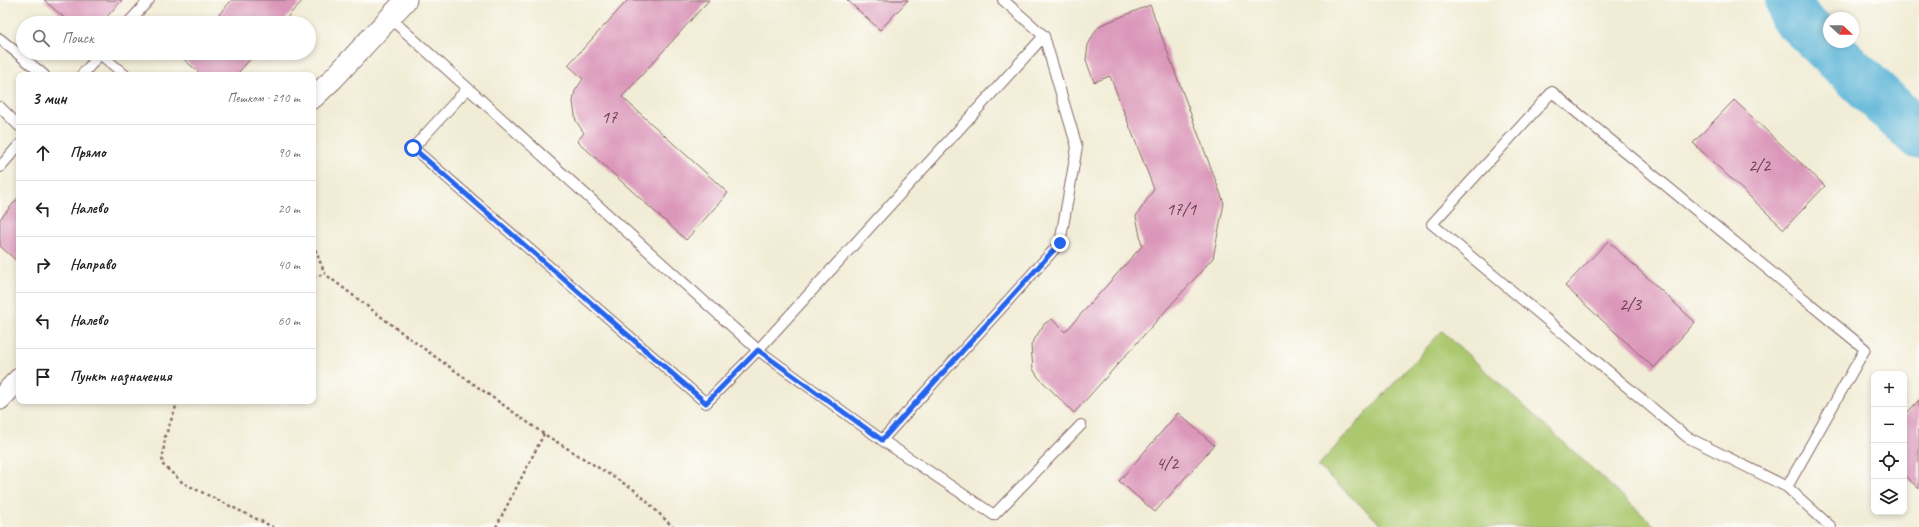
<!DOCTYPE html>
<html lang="ru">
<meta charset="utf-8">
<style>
:root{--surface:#fff;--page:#f2f2f2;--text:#222;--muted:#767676;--line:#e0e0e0}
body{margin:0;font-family:Caveat,sans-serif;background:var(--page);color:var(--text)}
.controls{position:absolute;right:12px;bottom:12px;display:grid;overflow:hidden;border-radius:8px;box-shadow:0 2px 6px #0003}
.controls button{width:36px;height:36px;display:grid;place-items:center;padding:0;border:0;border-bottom:1px solid var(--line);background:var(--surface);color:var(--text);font:20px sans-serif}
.compass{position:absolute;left:1823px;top:12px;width:36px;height:36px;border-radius:50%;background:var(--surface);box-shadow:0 2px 6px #0003;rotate:111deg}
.stop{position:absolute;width:12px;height:12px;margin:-9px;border:3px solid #2563eb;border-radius:50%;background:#fff}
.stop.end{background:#2563eb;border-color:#fff;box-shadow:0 1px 4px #0008}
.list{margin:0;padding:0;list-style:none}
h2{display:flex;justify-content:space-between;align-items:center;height:52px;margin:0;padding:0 16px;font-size:17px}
h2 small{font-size:13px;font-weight:400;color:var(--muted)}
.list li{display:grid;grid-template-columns:26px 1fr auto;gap:12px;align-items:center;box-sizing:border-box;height:56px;padding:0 16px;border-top:1px solid var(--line)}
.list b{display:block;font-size:15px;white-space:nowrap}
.list em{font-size:13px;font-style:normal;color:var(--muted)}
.icon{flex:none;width:22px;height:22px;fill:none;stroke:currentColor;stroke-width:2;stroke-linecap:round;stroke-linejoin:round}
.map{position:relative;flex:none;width:1919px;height:527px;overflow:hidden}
.search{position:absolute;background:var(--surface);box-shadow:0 2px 6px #0003;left:16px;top:16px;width:300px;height:44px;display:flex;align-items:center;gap:10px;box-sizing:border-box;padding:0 14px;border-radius:22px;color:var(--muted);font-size:15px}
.panel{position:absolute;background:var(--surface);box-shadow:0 2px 6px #0003;left:16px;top:72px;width:300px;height:332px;border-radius:8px}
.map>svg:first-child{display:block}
.green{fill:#abc86e;stroke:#7a744c}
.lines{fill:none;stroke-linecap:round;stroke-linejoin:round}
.river{stroke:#5ab4d7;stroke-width:49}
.building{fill:#db97ba}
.lane-casing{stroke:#846766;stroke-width:12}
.street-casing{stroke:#846766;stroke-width:23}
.path{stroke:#846766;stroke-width:2.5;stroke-dasharray:3 3;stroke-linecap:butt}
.lane{stroke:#fff;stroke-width:10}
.street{stroke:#fff;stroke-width:21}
.route{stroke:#2563eb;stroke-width:5}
.labels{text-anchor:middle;stroke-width:3;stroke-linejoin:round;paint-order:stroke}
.number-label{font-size:18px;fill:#6e3d4f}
</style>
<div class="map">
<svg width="1919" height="527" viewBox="0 0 1919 527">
<rect width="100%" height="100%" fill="#fdfcf7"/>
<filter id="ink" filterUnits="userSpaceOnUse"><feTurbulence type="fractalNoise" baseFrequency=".025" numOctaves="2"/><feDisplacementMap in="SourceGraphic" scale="8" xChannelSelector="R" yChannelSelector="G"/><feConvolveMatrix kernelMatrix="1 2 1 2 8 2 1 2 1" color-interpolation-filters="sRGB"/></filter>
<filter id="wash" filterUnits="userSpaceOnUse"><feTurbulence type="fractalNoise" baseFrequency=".012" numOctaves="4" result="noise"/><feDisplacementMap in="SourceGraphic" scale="16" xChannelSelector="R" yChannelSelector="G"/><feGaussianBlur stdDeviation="0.9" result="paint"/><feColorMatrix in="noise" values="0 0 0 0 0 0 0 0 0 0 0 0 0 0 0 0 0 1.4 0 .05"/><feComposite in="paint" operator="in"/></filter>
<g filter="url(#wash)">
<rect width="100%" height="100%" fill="#f1ecd5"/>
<path class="green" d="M1442 331 1656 527H1384L1318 466Z"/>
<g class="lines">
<path class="river" d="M1790 0 1793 15 1919 135"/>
</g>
<g id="blocks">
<g class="building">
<path d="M44 0H122L101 23H70Z"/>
<path d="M232 0H303L282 23H211Z"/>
<path d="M628 0H709L622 97 728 193 686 240 577 141 584 133 576 121 573 102 575 91 583 79 568 65Z"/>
<path d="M847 0H908L880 30Z"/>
<path d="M1150 5 1224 203 1213 258 1074 413 1038 377 1033 369 1031 345 1044 324 1052 319 1065 332 1142 246 1136 216 1154 189 1110 76 1094 82 1086 60 1088 45 1096 30 1101 25Z"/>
<path d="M184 53H256L236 75H202L181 57Z"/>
<path d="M1734 100 1825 186 1784 229 1693 143Z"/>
<path d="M19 197V263L0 246V219Z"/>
<path d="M1608 241 1695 322 1654 368 1565 286Z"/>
<path d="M1919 400V489L1904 475V416Z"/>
<path d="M1178 413 1214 445 1155 512 1119 481Z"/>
</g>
</g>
</g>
<g filter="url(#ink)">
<use href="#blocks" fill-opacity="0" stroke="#846766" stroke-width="1"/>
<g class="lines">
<defs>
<g id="lane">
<path d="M1003 0 1044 36 758 350 882 440 1060 243 1077 147 1044 36"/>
<path d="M390 18 758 350 706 403 413 148 467 89"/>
<path d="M128 23 149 0"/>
<path d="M0 39 44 75"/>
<path d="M100 54 125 75"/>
<path d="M82 75 101 53"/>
<path d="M0 107 19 126"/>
<path d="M0 167 19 145"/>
<path d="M882 440 994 515 1081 425"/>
<path d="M1787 487 1865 349 1552 92 1432 224 1687 437 1787 487 1831 527"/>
</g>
<g id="street">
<path d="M313 98 332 80 406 0"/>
<path d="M0 399 19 379"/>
</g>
</defs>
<use href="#lane" class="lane-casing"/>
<use href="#street" class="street-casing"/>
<g class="path">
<path d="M313 244 325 274 409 338 544 434 636 491 673 527"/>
<path d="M313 277 325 274"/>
<path d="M178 401 165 437 162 464 183 483 273 527"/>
<path d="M496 527 544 434"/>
</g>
<use href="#lane" class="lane"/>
<use href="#street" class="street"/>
</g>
</g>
<g class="lines" filter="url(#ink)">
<path class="route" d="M413 148 706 403 758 350 882 440 1060 243"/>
</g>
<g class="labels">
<g class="number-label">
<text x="609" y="123">17</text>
<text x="1759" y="171">2/2</text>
<text x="1181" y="215">17/1</text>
<text x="1630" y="310">2/3</text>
<text x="1167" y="469">4/2</text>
</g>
</g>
</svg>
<div class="controls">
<button>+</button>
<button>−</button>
<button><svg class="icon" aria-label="locate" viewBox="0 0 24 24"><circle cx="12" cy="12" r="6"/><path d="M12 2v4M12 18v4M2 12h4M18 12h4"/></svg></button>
<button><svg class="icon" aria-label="layers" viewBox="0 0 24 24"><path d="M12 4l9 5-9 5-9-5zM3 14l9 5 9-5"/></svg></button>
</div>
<svg class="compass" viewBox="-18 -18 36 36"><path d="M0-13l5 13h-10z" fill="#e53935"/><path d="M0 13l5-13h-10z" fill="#767676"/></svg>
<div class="stop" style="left:413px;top:148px"></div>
<div class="stop end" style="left:1060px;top:243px"></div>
<div class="search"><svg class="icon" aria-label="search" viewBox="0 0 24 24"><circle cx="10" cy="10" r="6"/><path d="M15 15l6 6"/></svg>Поиск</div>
<section class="panel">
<h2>3 мин<small>Пешком · 210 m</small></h2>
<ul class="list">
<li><svg class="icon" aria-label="ahead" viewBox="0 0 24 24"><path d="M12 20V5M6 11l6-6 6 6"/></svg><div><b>Прямо</b></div><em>90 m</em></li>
<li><svg class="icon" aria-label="left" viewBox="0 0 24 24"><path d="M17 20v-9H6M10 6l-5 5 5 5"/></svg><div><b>Налево</b></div><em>20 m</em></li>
<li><svg class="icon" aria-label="right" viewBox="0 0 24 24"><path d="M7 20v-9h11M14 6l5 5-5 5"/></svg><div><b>Направо</b></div><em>40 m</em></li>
<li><svg class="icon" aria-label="left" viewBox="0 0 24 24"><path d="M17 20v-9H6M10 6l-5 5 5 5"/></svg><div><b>Налево</b></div><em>60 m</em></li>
<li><svg class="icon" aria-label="arrive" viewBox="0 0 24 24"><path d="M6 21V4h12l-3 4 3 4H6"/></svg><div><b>Пункт назначения</b></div></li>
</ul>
</section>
</div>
